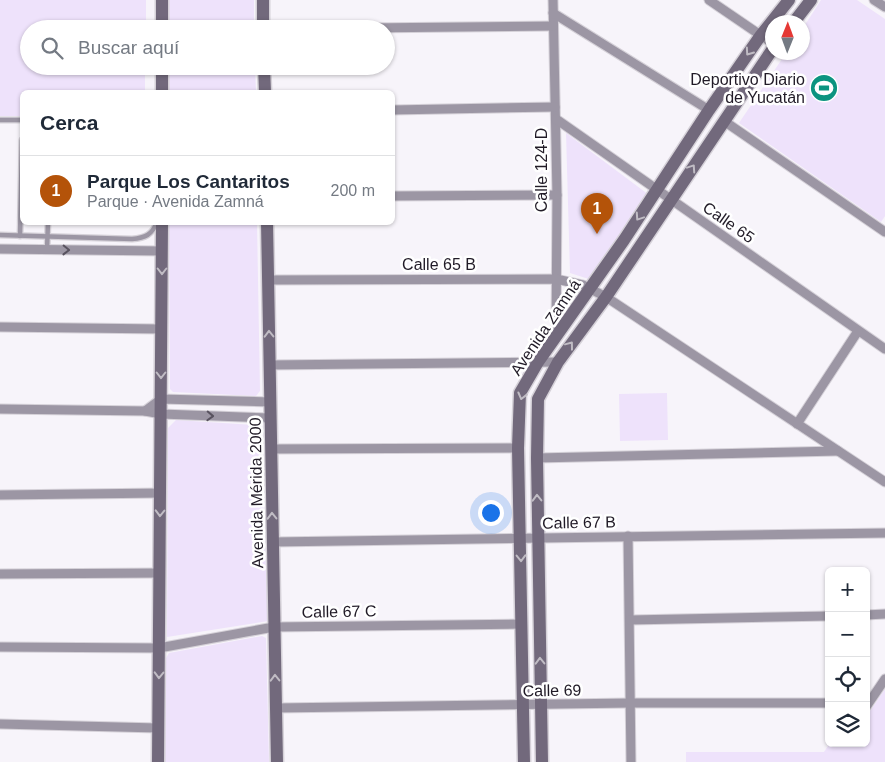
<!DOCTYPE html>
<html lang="es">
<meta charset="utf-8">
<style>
:root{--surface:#fff;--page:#f6f6f7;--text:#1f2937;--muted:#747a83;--line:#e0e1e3;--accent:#b45309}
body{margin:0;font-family:Arial,sans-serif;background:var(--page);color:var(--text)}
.controls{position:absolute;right:15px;bottom:15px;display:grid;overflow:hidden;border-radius:8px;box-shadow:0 1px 4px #0004}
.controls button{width:45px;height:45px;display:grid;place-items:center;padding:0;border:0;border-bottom:1px solid var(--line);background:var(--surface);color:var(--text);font:25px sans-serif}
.compass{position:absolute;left:765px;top:15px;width:45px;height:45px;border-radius:50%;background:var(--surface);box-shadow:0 1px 4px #0004;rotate:1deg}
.you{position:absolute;left:490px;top:512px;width:18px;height:18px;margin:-12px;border:4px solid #fff;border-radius:50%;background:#1a73e8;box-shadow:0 0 0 8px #1a73e833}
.badge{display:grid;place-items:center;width:32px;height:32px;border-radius:50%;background:var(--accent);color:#fff;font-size:16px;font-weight:700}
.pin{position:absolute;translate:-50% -41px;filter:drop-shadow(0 1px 2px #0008)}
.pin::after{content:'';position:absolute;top:26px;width:18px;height:15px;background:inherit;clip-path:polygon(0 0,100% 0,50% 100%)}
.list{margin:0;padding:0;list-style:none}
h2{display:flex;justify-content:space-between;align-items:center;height:65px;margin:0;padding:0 20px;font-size:21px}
h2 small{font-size:16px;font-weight:400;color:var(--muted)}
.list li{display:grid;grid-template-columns:32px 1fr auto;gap:15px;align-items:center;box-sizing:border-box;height:70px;padding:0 20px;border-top:1px solid var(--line)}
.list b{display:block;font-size:19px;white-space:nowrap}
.list p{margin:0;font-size:16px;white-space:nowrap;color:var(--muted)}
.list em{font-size:16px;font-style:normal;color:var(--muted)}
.icon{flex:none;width:28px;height:28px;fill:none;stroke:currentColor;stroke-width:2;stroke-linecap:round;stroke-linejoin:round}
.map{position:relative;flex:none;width:885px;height:762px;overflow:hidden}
.search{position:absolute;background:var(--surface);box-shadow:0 1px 4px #0004;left:20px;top:20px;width:375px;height:55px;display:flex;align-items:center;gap:12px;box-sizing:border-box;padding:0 18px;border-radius:28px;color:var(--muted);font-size:19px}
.panel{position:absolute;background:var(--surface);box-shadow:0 1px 4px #0004;left:20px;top:90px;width:375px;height:135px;border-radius:8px}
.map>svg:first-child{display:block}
.green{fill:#eee2fb}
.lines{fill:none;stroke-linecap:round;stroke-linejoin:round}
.lane-casing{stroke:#d5d1d8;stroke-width:7}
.street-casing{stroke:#d5d1d8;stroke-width:11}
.secondary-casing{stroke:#d5d1d8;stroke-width:15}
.lane{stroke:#9c96a4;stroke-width:4.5}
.street{stroke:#9c96a4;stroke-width:9}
.secondary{stroke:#72697c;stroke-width:12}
.oneway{stroke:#c0bcc4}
.oneway2{stroke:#58525f}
.labels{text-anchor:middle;stroke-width:5;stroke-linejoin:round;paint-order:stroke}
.poi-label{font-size:16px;fill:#211b27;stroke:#fff;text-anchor:end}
.street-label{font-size:16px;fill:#211b27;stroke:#fff}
</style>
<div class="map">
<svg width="885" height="762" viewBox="0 0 885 762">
<rect width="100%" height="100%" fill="#f7f4fa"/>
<g class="green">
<path d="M0 0H146V29H29V66H145V92H22V116H0Z"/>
<rect x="168" y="0" width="86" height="29"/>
<path d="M821 0H857L885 19V216L881 222 739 123 786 53 802 52 803 28Z"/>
<path d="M168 66H255L256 92H168Z"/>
<path d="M566 133 649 195 595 281 570 273Z"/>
<path d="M169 223H257L260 391 256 396 173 392 170 389Z"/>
<path d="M667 393 668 440 620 441 619 394Z"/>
<path d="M176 420 254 425 260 428 268 621 167 637 168 428Z"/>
<path d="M262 636 266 638 269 762H165L166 658 169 653Z"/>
<path d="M885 689V762H686V752H824L830 743H866V717Z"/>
</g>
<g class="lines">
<defs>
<g id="lane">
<path d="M0 120H22"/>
<path d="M0 235 132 239C145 238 152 235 157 222"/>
<path d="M20 236 22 140"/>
<path d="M47 250 48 222"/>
</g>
<g id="street">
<path d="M553 0 557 195 556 337"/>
<path d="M709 0 772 43"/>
<path d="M874 0 885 7"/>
<path d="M553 13 709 110"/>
<path d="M266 29 553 26"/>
<path d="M392 110 555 107"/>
<path d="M556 119 885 349"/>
<path d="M724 121 885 232"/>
<path d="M392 196 557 195"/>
<path d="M0 249 162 251"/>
<path d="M268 280 556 279 583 285 606 297 885 482"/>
<path d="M0 327 161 329"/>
<path d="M269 365 558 362"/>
<path d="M0 409 145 411 161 414 270 418"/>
<path d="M145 411 161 399 270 402"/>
<path d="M797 424 858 331"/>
<path d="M271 449 518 448"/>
<path d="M537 458 838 451"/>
<path d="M0 495 161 493"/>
<path d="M628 536 631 762"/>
<path d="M273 542 885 533"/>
<path d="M0 574 160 573"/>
<path d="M866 615 885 614"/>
<path d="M630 620 829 616"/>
<path d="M0 647 159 648 274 627 522 624"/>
<path d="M866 707 885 679"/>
<path d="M276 708 630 703H829"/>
<path d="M0 724 158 728"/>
</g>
<g id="secondary">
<path d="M263 0V29"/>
<path d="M794 22 811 0"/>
<path d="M162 29V0"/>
<path d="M264 66 265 92"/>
<path d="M162 92V66"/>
<path d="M267 222 277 762"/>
<path d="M158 762 162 222"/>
<path d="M524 762 518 448 520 393 538 362 624 240 709 110 761 35 789 0"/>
<path d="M542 762 537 458 538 399 558 362 606 297 772 50"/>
</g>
</defs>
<use href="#lane" class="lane-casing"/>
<use href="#street" class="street-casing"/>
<use href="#secondary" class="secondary-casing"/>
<use href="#lane" class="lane"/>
<use href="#street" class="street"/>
<use href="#secondary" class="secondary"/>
</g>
<defs><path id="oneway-chevron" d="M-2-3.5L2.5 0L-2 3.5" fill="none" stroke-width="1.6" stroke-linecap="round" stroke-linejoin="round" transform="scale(1.25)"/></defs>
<g class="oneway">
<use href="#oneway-chevron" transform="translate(749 52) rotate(125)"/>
<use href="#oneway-chevron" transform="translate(692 168) rotate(-56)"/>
<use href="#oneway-chevron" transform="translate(639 217) rotate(124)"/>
<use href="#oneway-chevron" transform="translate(162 271) rotate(90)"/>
<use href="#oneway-chevron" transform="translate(269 334) rotate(-91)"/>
<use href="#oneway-chevron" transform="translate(570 345) rotate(-53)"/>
<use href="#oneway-chevron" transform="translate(161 375) rotate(90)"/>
<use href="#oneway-chevron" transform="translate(522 396) rotate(104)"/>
<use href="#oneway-chevron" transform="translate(537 498) rotate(-91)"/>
<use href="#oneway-chevron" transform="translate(160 513) rotate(91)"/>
<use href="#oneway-chevron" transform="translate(272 516) rotate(-91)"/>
<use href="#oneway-chevron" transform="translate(521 558) rotate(89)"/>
<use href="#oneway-chevron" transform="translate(540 661) rotate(-91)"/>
<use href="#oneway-chevron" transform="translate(159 675) rotate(91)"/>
<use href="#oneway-chevron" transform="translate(275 678) rotate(-91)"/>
</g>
<g class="oneway2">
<use href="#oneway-chevron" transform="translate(66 250) rotate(1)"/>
<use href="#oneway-chevron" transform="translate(210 416) rotate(2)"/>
</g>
<defs>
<symbol id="stadium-disc" viewBox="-11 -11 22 22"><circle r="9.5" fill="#0b9480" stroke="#fff"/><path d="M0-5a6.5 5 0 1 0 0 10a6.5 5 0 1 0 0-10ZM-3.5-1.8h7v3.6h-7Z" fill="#fff"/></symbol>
</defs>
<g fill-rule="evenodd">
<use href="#stadium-disc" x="808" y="72" width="32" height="32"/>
</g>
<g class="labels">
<g class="poi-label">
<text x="805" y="85">Deportivo Diario<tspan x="805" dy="18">de Yucatán</tspan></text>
</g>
<g class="street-label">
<text transform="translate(541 170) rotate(-90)" y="6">Calle 124-D</text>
<text transform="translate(729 222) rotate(35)" y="6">Calle 65</text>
<text x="439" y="270">Calle 65 B</text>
<text transform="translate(545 327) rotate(-56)" y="6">Avenida Zamná</text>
<text transform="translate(256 493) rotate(-91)" y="6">Avenida Mérida 2000</text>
<text transform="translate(579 522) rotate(-1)" y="6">Calle 67 B</text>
<text transform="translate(339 611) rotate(-1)" y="6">Calle 67 C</text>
<text transform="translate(552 690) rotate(-1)" y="6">Calle 69</text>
</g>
</g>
</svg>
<div class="controls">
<button>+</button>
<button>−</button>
<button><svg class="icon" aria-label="locate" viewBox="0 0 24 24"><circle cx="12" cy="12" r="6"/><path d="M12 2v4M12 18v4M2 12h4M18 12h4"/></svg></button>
<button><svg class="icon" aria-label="layers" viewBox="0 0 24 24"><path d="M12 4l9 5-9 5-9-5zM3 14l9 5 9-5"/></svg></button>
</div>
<svg class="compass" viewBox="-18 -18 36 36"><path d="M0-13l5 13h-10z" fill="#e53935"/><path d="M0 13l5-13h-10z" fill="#747a83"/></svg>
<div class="you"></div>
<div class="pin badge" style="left:597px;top:234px">1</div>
<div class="search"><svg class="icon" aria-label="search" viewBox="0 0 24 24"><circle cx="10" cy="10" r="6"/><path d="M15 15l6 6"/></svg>Buscar aquí</div>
<section class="panel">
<h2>Cerca<small></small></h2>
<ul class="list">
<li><span class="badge">1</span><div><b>Parque Los Cantaritos</b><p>Parque · Avenida Zamná</p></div><em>200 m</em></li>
</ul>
</section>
</div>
